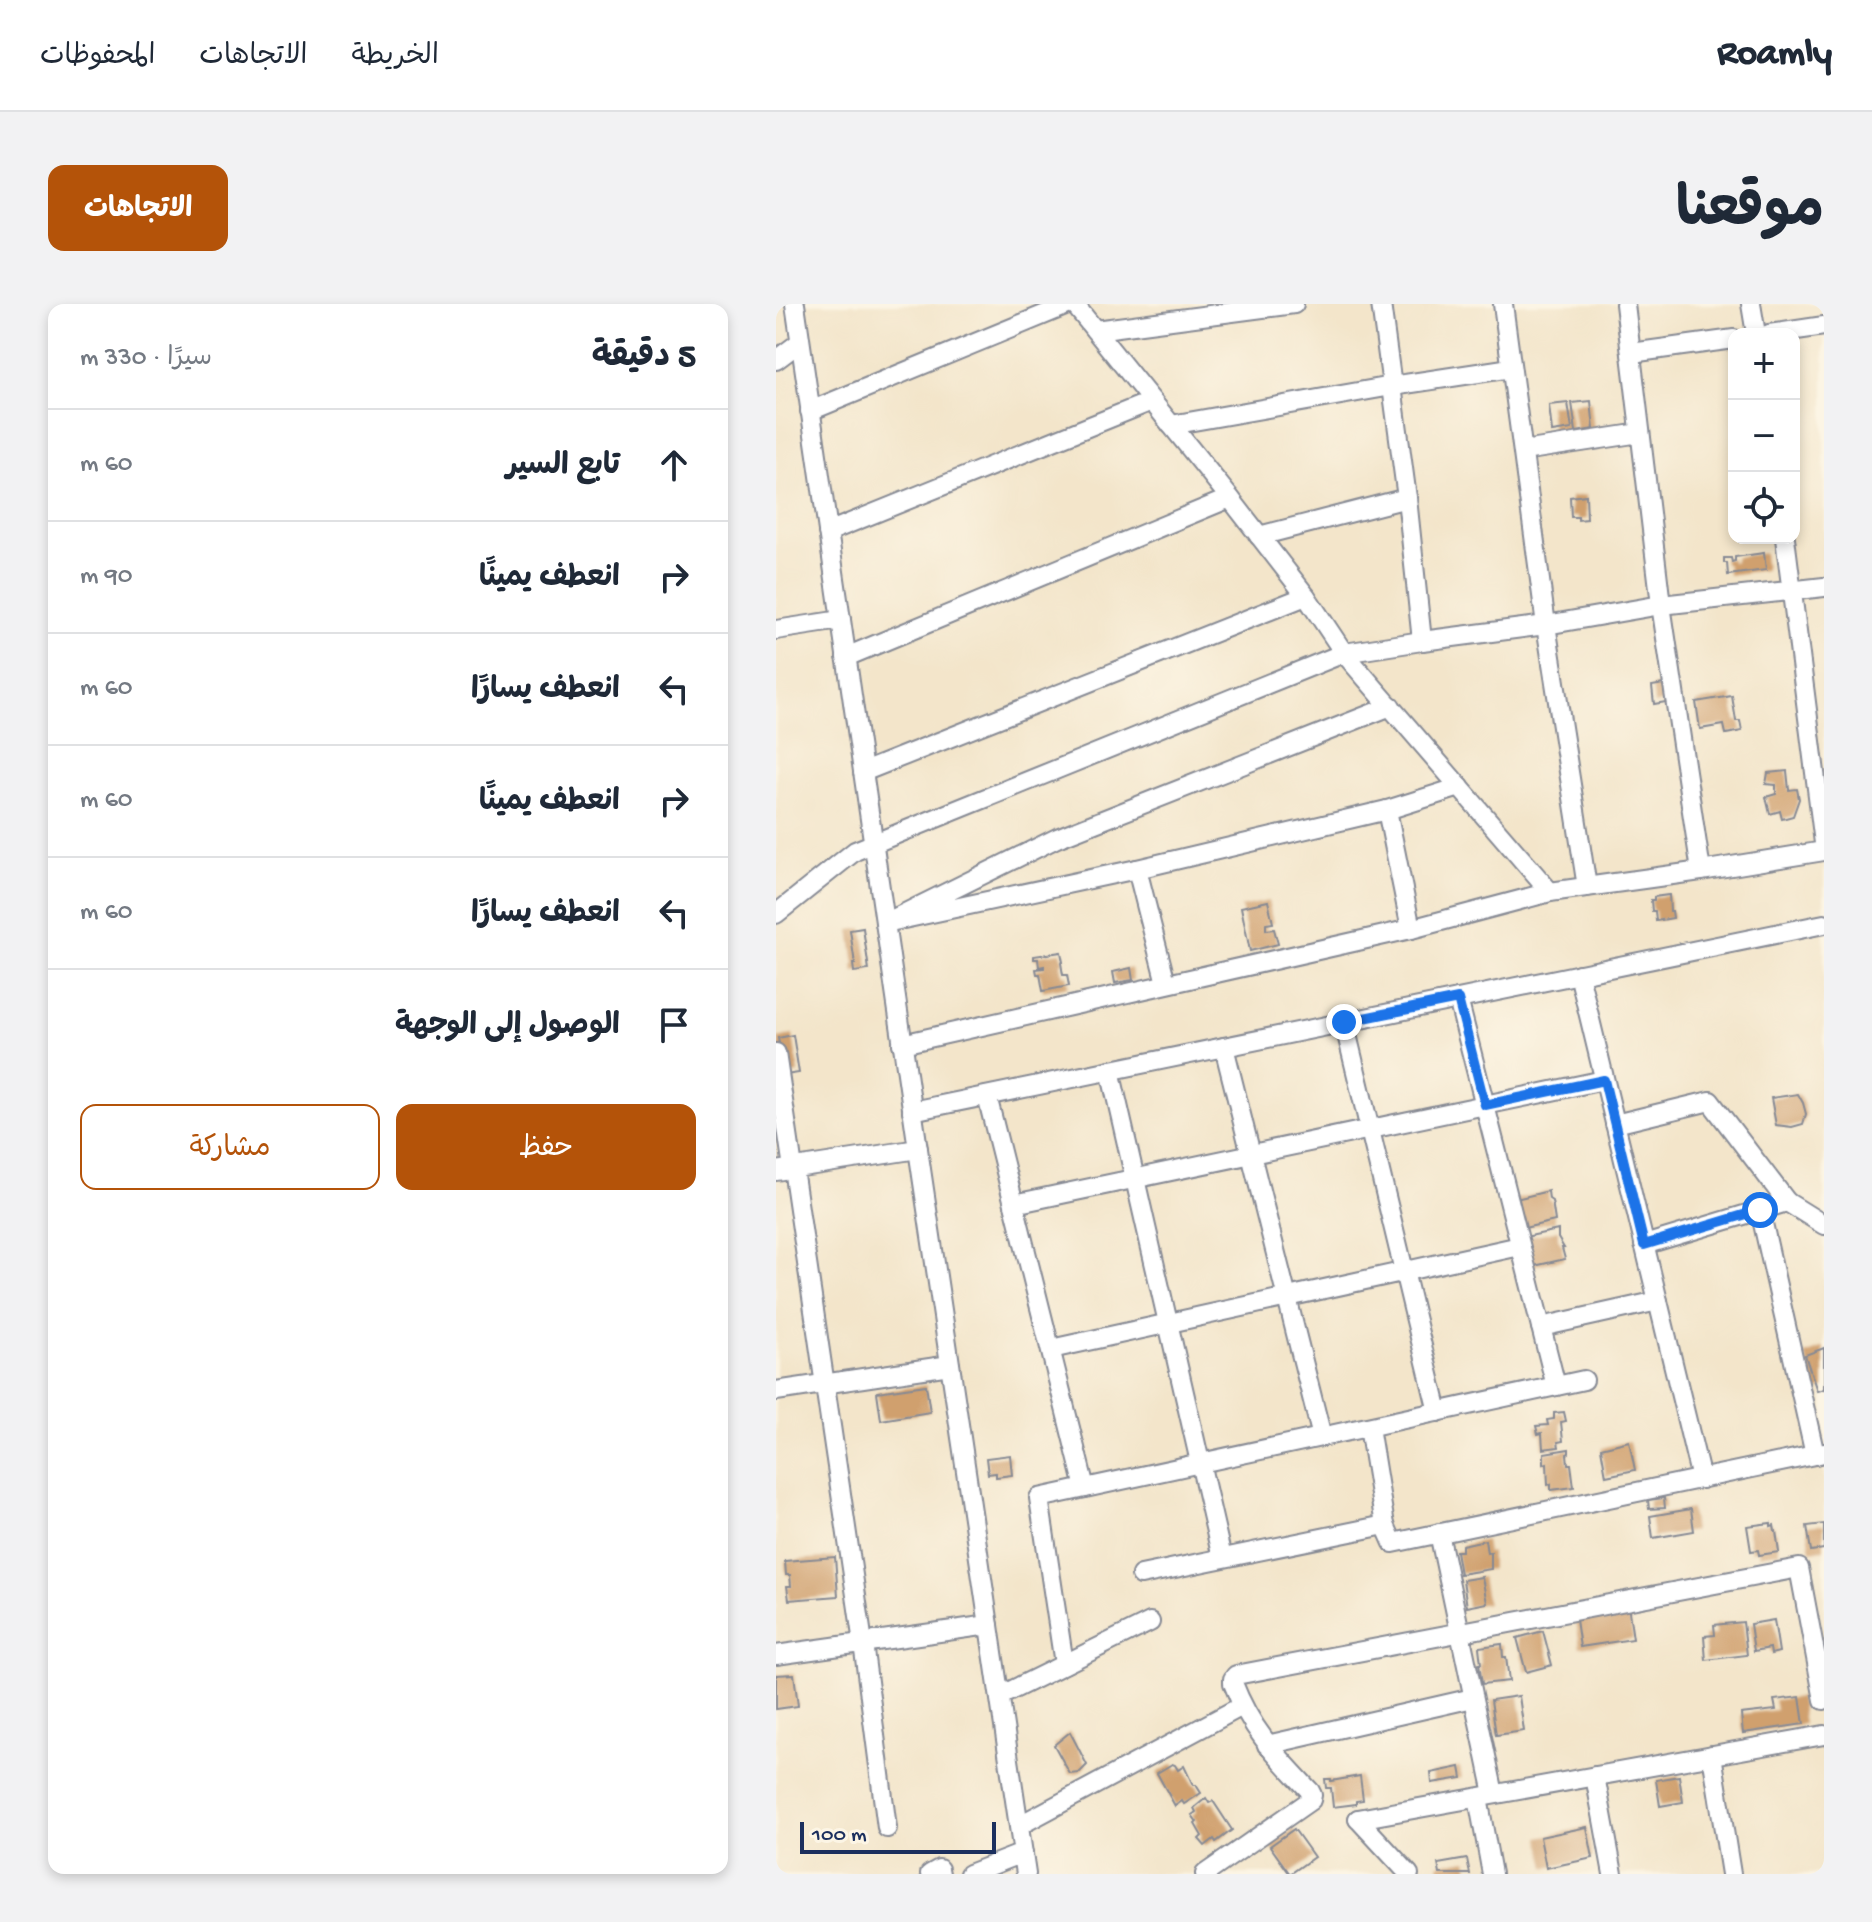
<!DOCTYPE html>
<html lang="ar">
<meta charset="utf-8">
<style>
:root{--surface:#fff;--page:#f2f2f3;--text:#1f2937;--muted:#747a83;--line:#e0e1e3;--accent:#b45309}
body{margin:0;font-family:"Gochi Hand","Playpen Sans Arabic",sans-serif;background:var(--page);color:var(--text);direction:rtl}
.controls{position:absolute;right:24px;top:24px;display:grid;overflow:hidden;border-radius:16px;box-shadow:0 4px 12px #0003}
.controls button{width:72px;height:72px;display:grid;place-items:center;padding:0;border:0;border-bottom:2px solid var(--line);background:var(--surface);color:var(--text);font:40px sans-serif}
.scale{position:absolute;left:24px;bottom:20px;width:196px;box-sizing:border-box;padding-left:8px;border:4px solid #1b2f5e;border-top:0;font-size:22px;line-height:28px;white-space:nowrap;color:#1b2f5e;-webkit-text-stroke:6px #fcf5e5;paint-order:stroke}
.stop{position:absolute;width:24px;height:24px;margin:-18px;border:6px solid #1a73e8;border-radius:50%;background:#fff}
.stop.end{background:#1a73e8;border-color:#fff;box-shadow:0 2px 8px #0008}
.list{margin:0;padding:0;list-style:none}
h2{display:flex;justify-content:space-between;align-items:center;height:104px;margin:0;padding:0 32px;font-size:34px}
h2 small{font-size:26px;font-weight:400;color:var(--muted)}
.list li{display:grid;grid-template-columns:52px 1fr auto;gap:24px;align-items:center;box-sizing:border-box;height:112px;padding:0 32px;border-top:2px solid var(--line)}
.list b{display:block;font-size:30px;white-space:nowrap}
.list em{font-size:26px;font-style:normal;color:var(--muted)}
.actions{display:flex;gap:16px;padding:24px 32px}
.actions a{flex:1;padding:18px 0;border:2px solid var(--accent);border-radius:16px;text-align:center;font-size:28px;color:var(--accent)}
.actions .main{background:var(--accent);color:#fff}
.icon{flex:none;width:44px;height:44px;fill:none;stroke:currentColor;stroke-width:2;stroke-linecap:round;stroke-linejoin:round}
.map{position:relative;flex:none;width:1048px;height:1570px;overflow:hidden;direction:ltr;border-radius:16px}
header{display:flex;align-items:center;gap:48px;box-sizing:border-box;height:112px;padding:0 40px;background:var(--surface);border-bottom:2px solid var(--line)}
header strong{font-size:38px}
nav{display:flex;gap:44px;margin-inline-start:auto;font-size:28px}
.intro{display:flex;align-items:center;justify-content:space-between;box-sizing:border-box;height:192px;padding:0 48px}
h1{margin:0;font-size:56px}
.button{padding:20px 36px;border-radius:16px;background:var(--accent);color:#fff;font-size:28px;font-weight:700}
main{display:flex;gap:48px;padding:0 48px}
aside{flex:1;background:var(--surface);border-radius:16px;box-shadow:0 4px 12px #0003}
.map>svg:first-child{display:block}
.building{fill:#d0a06e}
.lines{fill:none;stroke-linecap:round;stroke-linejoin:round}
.minor-casing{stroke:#878a94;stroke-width:22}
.minor{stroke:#fff;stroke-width:18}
.route{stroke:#1a73e8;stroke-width:10}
</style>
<header>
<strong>Roamly</strong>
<nav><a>الخريطة</a><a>الاتجاهات</a><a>المحفوظات</a></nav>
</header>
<div class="intro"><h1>موقعنا</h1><a class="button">الاتجاهات</a></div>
<main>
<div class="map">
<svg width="1048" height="1570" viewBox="0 0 1048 1570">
<rect width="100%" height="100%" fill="#fcf5e5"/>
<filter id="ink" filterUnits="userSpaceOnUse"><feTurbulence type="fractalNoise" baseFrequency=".0125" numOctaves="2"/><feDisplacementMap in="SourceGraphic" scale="16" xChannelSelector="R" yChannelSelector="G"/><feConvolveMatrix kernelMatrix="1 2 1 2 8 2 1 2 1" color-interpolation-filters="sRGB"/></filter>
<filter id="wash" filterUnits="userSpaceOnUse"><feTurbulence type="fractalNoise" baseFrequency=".006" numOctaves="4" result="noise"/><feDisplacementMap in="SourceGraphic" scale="32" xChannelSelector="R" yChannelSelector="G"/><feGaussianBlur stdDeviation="1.8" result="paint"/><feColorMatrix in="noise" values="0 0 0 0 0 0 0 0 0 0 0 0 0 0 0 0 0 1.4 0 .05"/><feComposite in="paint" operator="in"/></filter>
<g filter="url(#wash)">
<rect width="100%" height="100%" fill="#f3e5ca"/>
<g id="blocks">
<g class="building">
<path d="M815 97 818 125 800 128 796 99Z"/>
<path d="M792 99 796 125 776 128 773 101Z"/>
<path d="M810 191 811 215 802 216V213H795L794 193Z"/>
<path d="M988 249 990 266 952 271 951 259H948V254H955L956 258 959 257V253Z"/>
<path d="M888 380 890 398 878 400 876 382Z"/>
<path d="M956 392 960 417H964L966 427 950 430 948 421 924 425 920 398Z"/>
<path d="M1011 467 1013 486 1021 485 1023 495 1017 512 1006 515 1004 507 994 510 990 493 1000 490V481L990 480 992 469Z"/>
<path d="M893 591 894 607H896L897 614 880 617 879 607H876L875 596H878V593Z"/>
<path d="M492 597 497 619 490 620V626L498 625 502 640 474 647 465 603Z"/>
<path d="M87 624 93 666 78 668 77 660H79L74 626Z"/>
<path d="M285 648 287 658 285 659 287 671H291L293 682 267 687 264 670H261L260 665 268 664V662L263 663 262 655H258V652Z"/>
<path d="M355 664 357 676 339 679 337 668Z"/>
<path d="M17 731 23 769 9 771 2 734Z"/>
<path d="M1022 790 1027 799 1030 810 1027 820 1016 823 1000 821 995 794Z"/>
<path d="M772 887 773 895 776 897 779 917 748 924 740 895Z"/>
<path d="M782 926V934L788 944H786L789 955 758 962 749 933Z"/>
<path d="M1048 1044V1085L1041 1087 1029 1051Z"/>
<path d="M150 1081 154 1108 105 1116 101 1088Z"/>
<path d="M788 1108 790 1117 785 1118 787 1137 782 1138 783 1143 767 1145 766 1129 762 1130 760 1122 772 1121 771 1116 778 1115V1109Z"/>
<path d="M853 1137 859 1166 830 1172 825 1144Z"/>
<path d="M793 1145V1149L791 1150 792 1160H795L798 1183 775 1186V1180L772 1181 771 1159 768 1160V1149Z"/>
<path d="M234 1151 236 1171 220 1173V1169L212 1170 210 1154Z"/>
<path d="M888 1194 889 1204 873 1205 872 1196Z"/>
<path d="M915 1205 918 1227 877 1234 874 1212Z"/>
<path d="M995 1219V1222L998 1221 999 1227H1000L1003 1248 983 1251 982 1246 975 1247 971 1222Z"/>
<path d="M1048 1220V1245L1035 1247 1031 1222Z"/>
<path d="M709 1236 711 1249 715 1248V1265L684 1270 680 1247H686V1241Z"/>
<path d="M59 1253 62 1292 13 1296 11 1282H15L14 1271H10L9 1257Z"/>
<path d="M706 1273 711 1299 691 1303 687 1276Z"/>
<path d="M852 1301 857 1335 804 1343 799 1309Z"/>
<path d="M998 1316 1003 1348 995 1350 994 1344 978 1347 974 1320Z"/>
<path d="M967 1318 971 1351 930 1356 928 1332 939 1331 938 1321Z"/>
<path d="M767 1327 776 1361 750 1368 741 1334Z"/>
<path d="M726 1340 727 1353H730L733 1377 706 1380 703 1360H705L703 1343Z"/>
<path d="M18 1370 22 1402 0 1405V1371Z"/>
<path d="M743 1392 748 1427 720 1431 715 1396Z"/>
<path d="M1024 1393 1028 1420 967 1429 965 1410 1000 1406 998 1396Z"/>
<path d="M294 1428 311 1461 303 1469 294 1470 278 1441Z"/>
<path d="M396 1460 399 1461 402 1466 408 1462 417 1481H420L425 1489 408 1500 406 1497 399 1502 381 1469Z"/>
<path d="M684 1463 686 1474 656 1479 655 1469Z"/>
<path d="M584 1472 587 1496 580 1497V1500L557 1503 555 1484H550L549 1475H555V1477Z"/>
<path d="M903 1472 907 1498 884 1502 880 1476Z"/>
<path d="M430 1494 433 1499 437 1497 456 1526 440 1538 438 1535 429 1542 423 1535 426 1532 419 1520 421 1518 416 1511 420 1508 418 1504Z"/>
<path d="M811 1523 817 1554 770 1564 764 1533Z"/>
<path d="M518 1525 538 1553 514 1570 494 1542Z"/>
<path d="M691 1555 694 1570H664L662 1560Z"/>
</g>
</g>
</g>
<g filter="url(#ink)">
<use href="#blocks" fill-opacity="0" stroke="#878a94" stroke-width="2"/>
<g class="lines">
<defs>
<g id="minor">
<path d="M19 0 142 845 250 1570"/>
<path d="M298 0 454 194 530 292 568 349 774 588"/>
<path d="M727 0 770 321 811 583"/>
<path d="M849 0 885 301 925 567"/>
<path d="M975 0 980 30"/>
<path d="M319 26 518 0"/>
<path d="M993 30 1048 22"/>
<path d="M855 49 958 35"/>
<path d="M0 56 24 38"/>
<path d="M34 107 294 0"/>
<path d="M395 121 616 82 735 64"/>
<path d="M747 147 864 129"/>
<path d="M631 194 646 337"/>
<path d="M52 228 376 97"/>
<path d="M483 232 631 194 605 0"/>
<path d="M1009 234 1048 539"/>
<path d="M0 326 65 316"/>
<path d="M70 353 454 194"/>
<path d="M615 402 281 534 109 619 361 565 611 506 684 483"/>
<path d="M87 468 530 292"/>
<path d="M611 506 635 625"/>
<path d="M361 565 390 679"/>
<path d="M0 610 79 547 568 349 646 337 770 321 885 301 1048 283"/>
<path d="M803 670 925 1175"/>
<path d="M682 695 780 1082"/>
<path d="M568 718 662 1108"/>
<path d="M126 740 635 625 774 588 925 567 1048 547"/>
<path d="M448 743 546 1133"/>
<path d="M0 749 87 1339 111 1524"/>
<path d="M334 766 446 1254"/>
<path d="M211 792 309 1184"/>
<path d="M136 807 1048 620"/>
<path d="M839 820 934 797 1011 898 868 941"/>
<path d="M0 867 142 845"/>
<path d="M1011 898 1048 921"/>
<path d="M238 900 828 776"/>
<path d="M984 906 1039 1151"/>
<path d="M765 1023 882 997"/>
<path d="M275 1045 744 942"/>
<path d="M0 1087 174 1061"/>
<path d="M609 1221 617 1239 1048 1149"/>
<path d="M663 1229 718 1490"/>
<path d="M365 1271 609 1221 593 1123"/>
<path d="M0 1351 213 1321"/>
<path d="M288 1360 263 1194 808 1076"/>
<path d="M224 1392 374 1318"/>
<path d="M491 1441 697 1394"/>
<path d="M936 1451 955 1570"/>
<path d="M819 1472 837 1570"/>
<path d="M702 1494 716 1570"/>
<path d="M582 1515 1048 1431"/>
<path d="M582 1515 633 1570"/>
<path d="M244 1521 466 1402"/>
<path d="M154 1570 163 1565 164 1570"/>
<path d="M193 1570 247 1549"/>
<path d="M429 1570 535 1496 536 1491 534 1487C500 1451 475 1426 457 1379V1375L460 1371 1023 1264 1048 1396"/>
</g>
</defs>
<use href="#minor" class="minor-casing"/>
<use href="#minor" class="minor"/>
</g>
</g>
<g class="lines" filter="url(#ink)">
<path class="route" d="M568 718 682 695 709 801 828 776 868 941 984 906"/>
</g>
</svg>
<div class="controls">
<button>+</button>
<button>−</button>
<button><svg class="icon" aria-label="locate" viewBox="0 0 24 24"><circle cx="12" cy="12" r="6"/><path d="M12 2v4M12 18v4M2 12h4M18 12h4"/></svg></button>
</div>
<div class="scale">100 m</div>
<div class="stop" style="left:984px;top:906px"></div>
<div class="stop end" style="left:568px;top:718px"></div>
</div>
<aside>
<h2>5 دقيقة<small>سيرًا · 330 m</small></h2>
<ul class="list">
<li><svg class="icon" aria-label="ahead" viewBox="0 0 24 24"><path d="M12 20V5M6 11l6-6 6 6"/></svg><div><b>تابع السير</b></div><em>60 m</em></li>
<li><svg class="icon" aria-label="right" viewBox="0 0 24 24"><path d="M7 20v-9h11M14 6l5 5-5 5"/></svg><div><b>انعطف يمينًا</b></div><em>90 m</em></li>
<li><svg class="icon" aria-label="left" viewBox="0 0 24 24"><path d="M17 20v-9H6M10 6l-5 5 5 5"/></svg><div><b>انعطف يسارًا</b></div><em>60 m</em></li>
<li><svg class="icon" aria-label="right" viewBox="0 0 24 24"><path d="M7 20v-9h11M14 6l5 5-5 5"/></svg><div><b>انعطف يمينًا</b></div><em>60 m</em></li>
<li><svg class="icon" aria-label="left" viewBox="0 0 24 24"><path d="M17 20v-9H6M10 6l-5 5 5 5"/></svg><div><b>انعطف يسارًا</b></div><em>60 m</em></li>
<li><svg class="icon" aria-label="arrive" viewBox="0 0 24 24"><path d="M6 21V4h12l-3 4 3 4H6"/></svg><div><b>الوصول إلى الوجهة</b></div></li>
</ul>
<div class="actions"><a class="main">حفظ</a><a>مشاركة</a></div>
</aside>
</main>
